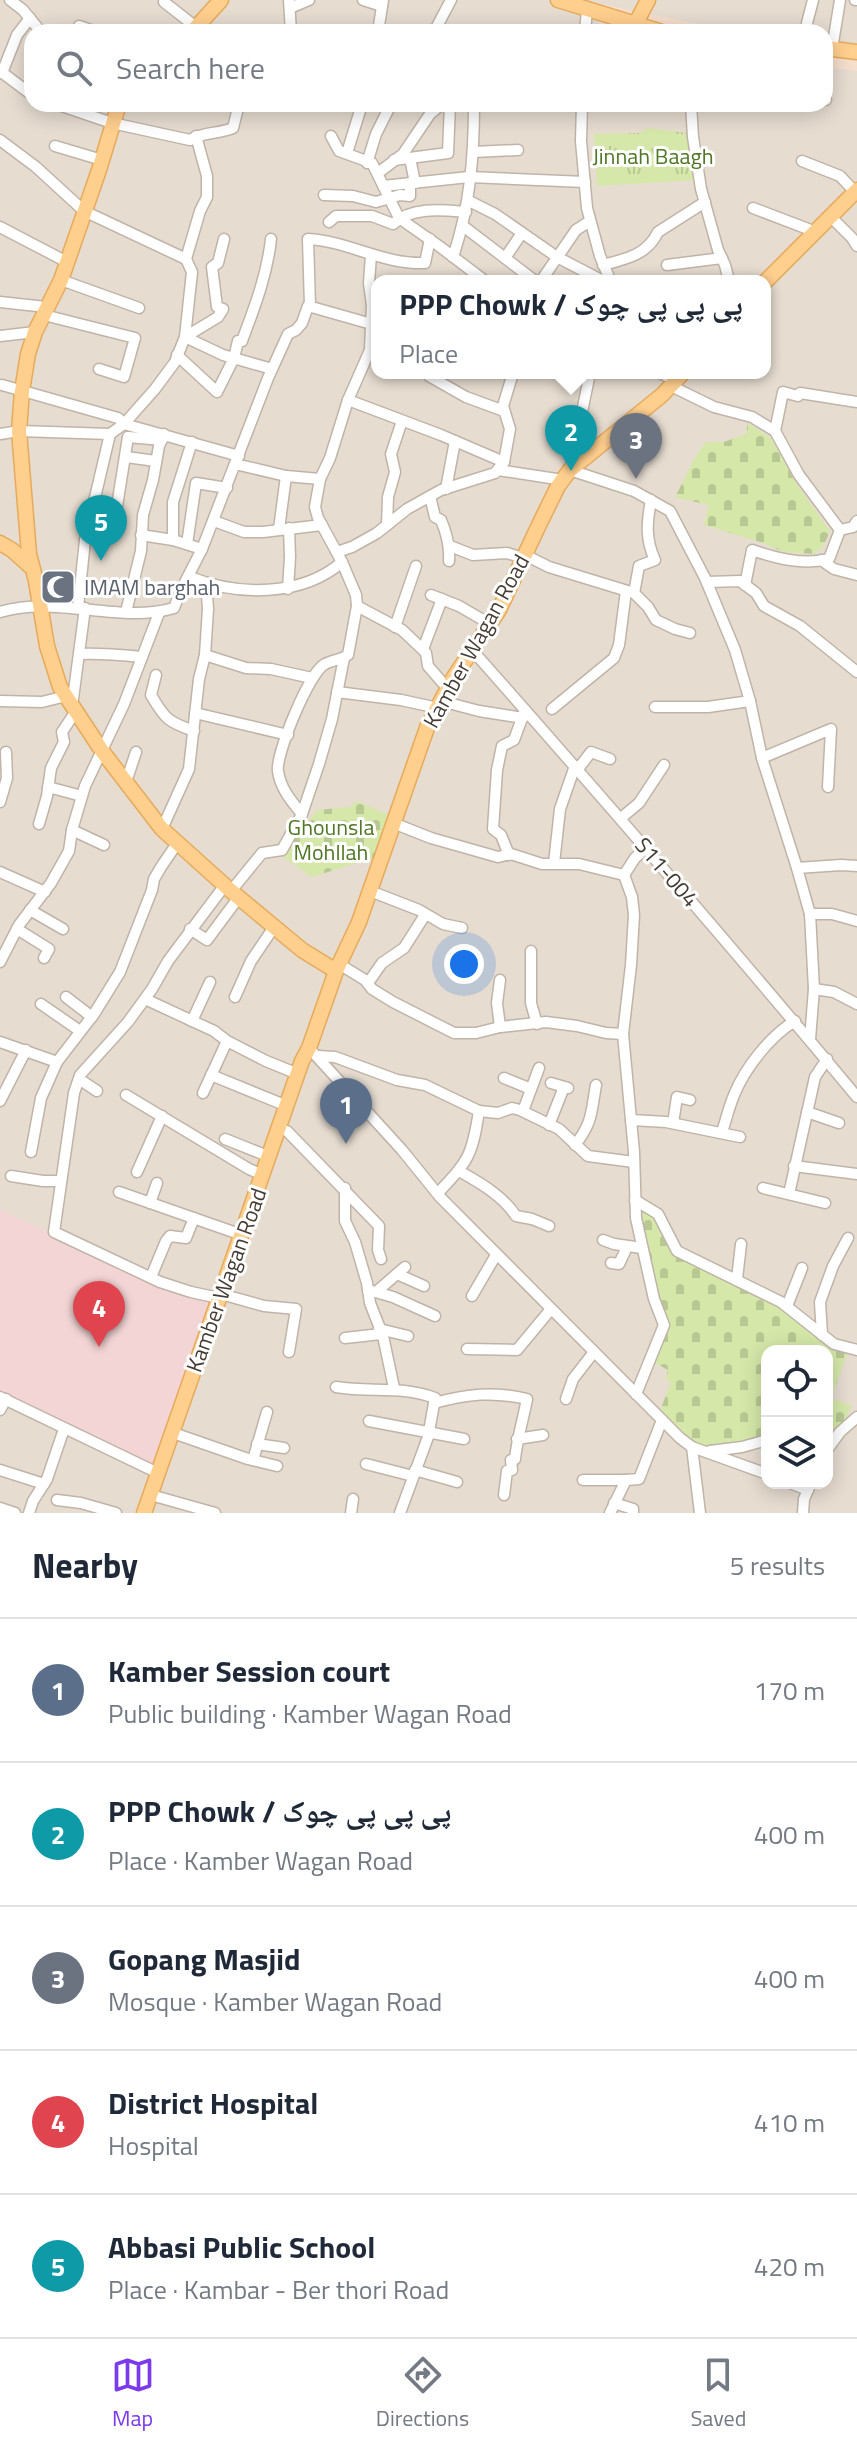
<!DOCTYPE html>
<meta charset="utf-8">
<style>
:root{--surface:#fff;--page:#f6f6f7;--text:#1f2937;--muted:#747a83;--line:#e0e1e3;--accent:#7c3aed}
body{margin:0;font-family:"Titillium Web","Noto Naskh Arabic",sans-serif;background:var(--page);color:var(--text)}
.controls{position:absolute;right:24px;bottom:24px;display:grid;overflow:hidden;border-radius:16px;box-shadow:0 4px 20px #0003}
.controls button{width:72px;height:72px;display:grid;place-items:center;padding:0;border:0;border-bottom:2px solid var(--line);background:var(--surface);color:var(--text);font:40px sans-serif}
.you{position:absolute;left:464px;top:964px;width:28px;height:28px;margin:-20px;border:6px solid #fff;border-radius:50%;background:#1a73e8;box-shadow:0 0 0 12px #1a73e833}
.badge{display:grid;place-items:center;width:52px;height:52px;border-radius:50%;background:var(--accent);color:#fff;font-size:26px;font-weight:700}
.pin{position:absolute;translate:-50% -66px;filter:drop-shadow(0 2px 4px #0008)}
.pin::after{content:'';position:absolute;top:42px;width:28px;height:24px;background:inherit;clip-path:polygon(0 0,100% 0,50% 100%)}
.popup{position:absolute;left:371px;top:275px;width:400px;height:104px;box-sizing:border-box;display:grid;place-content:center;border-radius:16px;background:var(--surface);filter:drop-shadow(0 2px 6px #0005);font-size:26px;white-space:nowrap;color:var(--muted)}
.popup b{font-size:30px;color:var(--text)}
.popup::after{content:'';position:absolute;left:50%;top:100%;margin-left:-16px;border:16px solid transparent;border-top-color:var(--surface)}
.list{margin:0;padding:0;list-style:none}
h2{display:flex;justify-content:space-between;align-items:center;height:104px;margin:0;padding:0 32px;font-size:34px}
h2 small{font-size:26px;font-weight:400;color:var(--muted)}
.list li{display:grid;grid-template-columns:52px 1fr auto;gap:24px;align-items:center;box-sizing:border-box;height:144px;padding:0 32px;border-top:2px solid var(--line)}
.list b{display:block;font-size:30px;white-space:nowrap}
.list p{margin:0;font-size:26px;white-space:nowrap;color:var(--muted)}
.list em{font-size:26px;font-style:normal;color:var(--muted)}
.icon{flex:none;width:44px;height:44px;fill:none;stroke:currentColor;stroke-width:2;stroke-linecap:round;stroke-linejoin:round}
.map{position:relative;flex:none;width:857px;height:1513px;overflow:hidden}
.search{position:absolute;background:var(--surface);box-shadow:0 4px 20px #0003;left:24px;right:24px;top:24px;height:88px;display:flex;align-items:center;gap:20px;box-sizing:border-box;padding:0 28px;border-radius:24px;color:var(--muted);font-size:30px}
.sheet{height:824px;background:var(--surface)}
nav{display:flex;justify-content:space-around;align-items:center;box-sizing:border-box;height:112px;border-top:2px solid var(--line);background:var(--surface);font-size:22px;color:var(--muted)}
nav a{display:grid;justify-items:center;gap:4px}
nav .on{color:var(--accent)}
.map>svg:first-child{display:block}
.residential{fill:#e6dcd0;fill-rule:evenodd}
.commercial{fill:#f6decc}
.medical{fill:#f4d5d5}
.cemetery{fill:url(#cemetery-stones)}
.park{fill:url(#park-tufts)}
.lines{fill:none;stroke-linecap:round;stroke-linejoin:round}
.minor-casing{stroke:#c0b4a8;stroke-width:13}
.major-casing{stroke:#e7aa5b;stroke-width:17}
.minor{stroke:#fff;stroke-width:10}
.major{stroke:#ffcf8e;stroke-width:14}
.labels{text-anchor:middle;stroke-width:6;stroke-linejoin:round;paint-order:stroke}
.park-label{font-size:22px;fill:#4f7725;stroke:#fff}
.worship-label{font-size:22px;fill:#5b616d;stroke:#fff;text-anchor:start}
.street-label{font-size:22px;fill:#443b33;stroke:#fff}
</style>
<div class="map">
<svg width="857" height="1513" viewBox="0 0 857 1513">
<defs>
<pattern id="cemetery-stones" width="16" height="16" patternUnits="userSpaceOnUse" patternTransform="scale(2)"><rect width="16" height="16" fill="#d5e8a9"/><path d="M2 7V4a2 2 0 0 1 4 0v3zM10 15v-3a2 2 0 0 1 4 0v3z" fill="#b8c892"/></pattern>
<pattern id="park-tufts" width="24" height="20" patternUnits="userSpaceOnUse" patternTransform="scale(2)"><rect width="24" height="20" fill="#d5e8a9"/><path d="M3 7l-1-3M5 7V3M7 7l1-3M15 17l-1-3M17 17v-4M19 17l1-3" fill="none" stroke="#b8c892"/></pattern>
</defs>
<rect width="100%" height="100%" fill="#f2ebe2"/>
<path class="residential" d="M0 0H857V1513H0ZM32 32H825V104H32ZM377 281H765V373H377ZM767 1351H827V1483H767Z"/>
<g class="commercial">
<path d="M596 3 729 30 748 32H627L599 24Z"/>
<path d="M825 40 857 44V71L825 67Z"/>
</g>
<path class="medical" d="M0 1210 193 1298 214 1303 155 1467 0 1391Z"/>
<g class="cemetery">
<path d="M748 423 771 438 798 486 830 531 823 547 814 554 784 552 760 542 704 525 709 505 675 497C686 478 692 458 706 442H724L746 434Z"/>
<path d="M357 801 389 815 376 857 312 877 282 856 317 810 350 807Z"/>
<path d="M640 1206C663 1218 658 1232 672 1250 681 1260 749 1288 766 1298 790 1311 823 1349 848 1352L831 1398 852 1406 840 1428H827V1351H767V1437C744 1442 707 1456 686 1439 677 1431 669 1420 660 1411L671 1382 666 1379 668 1370 653 1362 667 1323 640 1222Z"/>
</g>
<path class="park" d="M649 128 686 133 696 180 597 186 594 134 639 133Z"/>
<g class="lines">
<defs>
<g id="minor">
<path d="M10 0 23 10 41 32"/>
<path d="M289 0 291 32"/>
<path d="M363 0 382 6"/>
<path d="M855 0H857"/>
<path d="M164 2 196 27"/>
<path d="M290 8 309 0"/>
<path d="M807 23 813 0"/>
<path d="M79 26 97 32"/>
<path d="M378 32 383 0"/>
<path d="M434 32 451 0"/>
<path d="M585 32 587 10"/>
<path d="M832 49 840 0"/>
<path d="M0 71 32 95"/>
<path d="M2 73 17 35 30 18"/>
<path d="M825 99 826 100"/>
<path d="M56 104 112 123 190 140C202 132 219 134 233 128L239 104"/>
<path d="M582 104 581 141 587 208 600 256 608 275 607 281"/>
<path d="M691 104 693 137 701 189 718 250 725 265 729 281"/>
<path d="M331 136 339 151 372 163 399 218 439 246 485 281"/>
<path d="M0 140 36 167 84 211 186 259"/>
<path d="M55 146 102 160"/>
<path d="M473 152 518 150"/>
<path d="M347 153 362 104"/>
<path d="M410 158 415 183"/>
<path d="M394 160 448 153 450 104"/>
<path d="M802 161 840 176 855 192"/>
<path d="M367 163 376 134 391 104"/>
<path d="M378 173 403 154 430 114 442 104"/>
<path d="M383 186 469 177 585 182"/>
<path d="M324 195 353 196 376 202 400 195 410 196V183"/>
<path d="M469 201 495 214 557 257 603 281"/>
<path d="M753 208 816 232"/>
<path d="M831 217 852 238 857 246"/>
<path d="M329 222 336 216H372L393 224C412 206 443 210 466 212"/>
<path d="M463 226 535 281"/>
<path d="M0 227 67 262"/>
<path d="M224 239 218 263 212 267 217 307 223 309 218 317 185 337 223 355 272 369"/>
<path d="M453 257C470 206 474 157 474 104"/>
<path d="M505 258 522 233"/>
<path d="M603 265C626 259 647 255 658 232L705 202"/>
<path d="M667 265 722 258"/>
<path d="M61 280 139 308"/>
<path d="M541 281 576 230 590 221"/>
<path d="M0 302 46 307"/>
<path d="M310 306 308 239C348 241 384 265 425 263L430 239"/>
<path d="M44 315 135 338 124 377 99 369"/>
<path d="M0 336 35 332"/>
<path d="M177 355 217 392 234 358 238 341H242C255 306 267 275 271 239"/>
<path d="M590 373 570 470 634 491 670 511 705 578 735 650 750 701 762 758 797 868 810 914 814 989 810 1039"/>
<path d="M659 373 676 380"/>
<path d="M429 376 466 397 504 411"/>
<path d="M2 385 118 418 124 424 239 456"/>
<path d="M671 386 714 407 752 417 775 431 799 475 840 530 829 559C803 565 778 559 752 550L745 585"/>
<path d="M348 400 441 435 504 462"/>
<path d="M775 431 783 392 798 396 800 393 857 402"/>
<path d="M0 434 19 431 110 434 124 424 155 389 175 362 185 337 192 272 186 259 200 211 207 197V176L196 136"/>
<path d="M126 457 156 461"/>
<path d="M235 464 286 476 320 479"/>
<path d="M498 470 563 480"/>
<path d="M446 489 455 441"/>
<path d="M430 496 435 517 441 520C447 534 450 546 449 561"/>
<path d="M214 521 244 532H263L322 525"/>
<path d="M89 522 114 525 128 437 162 440"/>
<path d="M387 525 388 497 395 472 391 454 402 421"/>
<path d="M279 529 286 476"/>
<path d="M840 530 853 527 857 521"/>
<path d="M141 535 173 540 202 549"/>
<path d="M173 540V502L192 442"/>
<path d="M187 544 196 483 227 488"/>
<path d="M450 546 473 555 507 553 523 558"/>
<path d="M337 552 352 547 377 533 407 509 441 490 495 473 504 462 510 429 503 406 513 373"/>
<path d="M525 555 549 567 634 593 648 607 656 620 675 629 690 633"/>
<path d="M821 560 834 569 857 575"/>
<path d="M190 577C237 596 302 597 342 562"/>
<path d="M707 582 740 581 756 593 764 606 800 626 857 672"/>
<path d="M288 589 290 557 289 528"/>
<path d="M634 593 639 566 655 560C645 539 647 522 651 500"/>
<path d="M431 595 459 606 490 624"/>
<path d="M357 606 402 630 420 647 426 653 428 666 448 689"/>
<path d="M78 608 85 540 110 434"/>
<path d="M0 612C56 595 120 624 174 608L181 590 202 549 268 378 288 334 296 330 302 323 308 306 375 325"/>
<path d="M126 612 141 551 143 515 153 480 159 446 164 434"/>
<path d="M395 627 416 566"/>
<path d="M423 649 442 599"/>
<path d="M473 651C603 798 731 946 857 1097"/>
<path d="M80 654C100 653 121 655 142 657"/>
<path d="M205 655 246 668 271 669 312 678"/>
<path d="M156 675 151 695C165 719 168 722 194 731"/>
<path d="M337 692 401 700 438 708"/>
<path d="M0 701 42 702 66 696"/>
<path d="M441 701 479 711 523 718"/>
<path d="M72 706 85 608"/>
<path d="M655 707H708L750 701"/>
<path d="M552 709 614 658 619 645 626 591"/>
<path d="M195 713 288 735"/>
<path d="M762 758 831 729 828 787"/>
<path d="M578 769 591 752 610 759"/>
<path d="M126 782 136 752"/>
<path d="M48 787 82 796"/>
<path d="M0 802 7 778 6 752"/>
<path d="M302 814C292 802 280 788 278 771 275 756 309 672 325 664 332 660 341 660 348 655L357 606 356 595 342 562 318 518 315 507 320 479 330 458 348 400 370 350 372 305 369 283 371 255"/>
<path d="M621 818 639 803 664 765"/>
<path d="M393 823 431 838 498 857 511 854 542 864H579L624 875"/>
<path d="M39 824 47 796 51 768 64 742 62 732 76 711"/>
<path d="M162 829 189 769 199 679 205 655 208 609 206 583"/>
<path d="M72 830 104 845"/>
<path d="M509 855 501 835 493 829 497 770 502 746 514 740 525 710"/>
<path d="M554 863 560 809 575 766"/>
<path d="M797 868 841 865 857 866"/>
<path d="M0 872 45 892"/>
<path d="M624 875 632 897 634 915 631 965 623 1034 634 1152 636 1218 654 1299 664 1325 636 1394"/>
<path d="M624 875 635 858 646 848"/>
<path d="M231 891 262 853 282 850 302 814 319 764 332 719 344 658"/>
<path d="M370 891 419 910 443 924 462 928"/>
<path d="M30 910 63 929"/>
<path d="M810 914H832L857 921"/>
<path d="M17 929 49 949 44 958"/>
<path d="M190 929 207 940 239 897"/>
<path d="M531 951V1003L537 1024"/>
<path d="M0 962 19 925 51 883 69 851 72 830 85 786 124 704 159 613"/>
<path d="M339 964 365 980 372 989 393 1002 454 1033H476L500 1027 546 1022 577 1026 606 1033 623 1034"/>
<path d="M500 980 497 1003 500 1027"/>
<path d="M368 983 382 963 404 948 425 915"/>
<path d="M814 989 834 992 857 1004"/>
<path d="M66 997 92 1017"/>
<path d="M235 997 251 961 274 927"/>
<path d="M145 999 214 1031 227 1041 266 1061 298 1074"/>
<path d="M41 1004 80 1031"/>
<path d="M192 1021 210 982"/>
<path d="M0 1042 57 1062"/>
<path d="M309 1048 402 1150 440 1197 680 1438 692 1447 767 1474"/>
<path d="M318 1056 335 1057 397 1080 425 1085 479 1111 498 1113 512 1108 520 1110 559 1129 588 1156 634 1162"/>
<path d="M211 1075 287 1106"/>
<path d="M504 1078 531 1089"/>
<path d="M79 1079 97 1091"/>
<path d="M551 1083 568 1088"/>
<path d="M203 1093 227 1041"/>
<path d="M126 1095 249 1169 263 1175"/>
<path d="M0 1101 26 1050"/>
<path d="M523 1111 539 1068"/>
<path d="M807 1112 839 1123"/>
<path d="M631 1120 666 1122 740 1137"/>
<path d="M673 1123 677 1097 690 1100"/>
<path d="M549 1125 564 1087"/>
<path d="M287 1131 379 1226 378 1250 381 1259"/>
<path d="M722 1132C726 1120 729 1107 734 1095 745 1068 770 1036 795 1021"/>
<path d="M225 1139 270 1157"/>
<path d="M575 1145C593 1122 591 1112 596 1085"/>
<path d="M31 1152 41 1098 57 1062 94 1014 120 972 152 890 154 879 161 867 178 842"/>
<path d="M794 1166 857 1174"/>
<path d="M459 1171C480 1183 502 1195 516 1216L532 1219 549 1226"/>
<path d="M137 1172 162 1116"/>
<path d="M11 1176 43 1181H60"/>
<path d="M345 1188V1221L355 1242 367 1283 370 1303 383 1336 394 1388"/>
<path d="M763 1188 825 1203"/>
<path d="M119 1192 242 1235"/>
<path d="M438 1193C469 1160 472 1156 479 1111"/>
<path d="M789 1194 815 1077 827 1059"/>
<path d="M635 1200 658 1214 677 1251 781 1302 834 1344 857 1350"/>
<path d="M150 1203 157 1183"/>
<path d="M603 1240 614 1244 642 1248"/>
<path d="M611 1263 619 1264 627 1247"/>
<path d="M397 1274 424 1286"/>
<path d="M151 1277 166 1241 170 1236 186 1238 194 1218"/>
<path d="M737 1279 741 1244"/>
<path d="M368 1290 393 1297 435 1316"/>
<path d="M376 1292 405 1267"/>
<path d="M228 1296 264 1306 296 1309 289 1352"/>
<path d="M472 1296 496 1255"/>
<path d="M219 1298 191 1292 160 1282 54 1232 74 1093 80 1075 128 1022 152 989 168 961 225 885"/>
<path d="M787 1306 802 1268"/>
<path d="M379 1329 408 1336"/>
<path d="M822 1335 820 1302 833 1266 848 1238"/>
<path d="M345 1338 381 1334"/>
<path d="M467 1349 517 1350 551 1309"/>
<path d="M336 1387C370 1393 400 1385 435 1398L428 1437 400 1513"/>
<path d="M0 1397 158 1473"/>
<path d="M566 1399 573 1379 594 1352"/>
<path d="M434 1403C468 1394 492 1391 527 1399 523 1420 517 1439 515 1459L511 1460 512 1470 507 1471 504 1495"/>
<path d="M0 1410 6 1399"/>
<path d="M369 1421 464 1439"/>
<path d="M179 1435 248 1459 277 1466"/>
<path d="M517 1439 543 1435"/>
<path d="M257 1444 284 1448"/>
<path d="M692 1447 700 1513"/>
<path d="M827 1450 840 1432 857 1417"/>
<path d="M710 1451 742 1447 767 1440"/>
<path d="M253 1460 267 1412"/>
<path d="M366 1464 413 1476"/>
<path d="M0 1470 44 1484"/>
<path d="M415 1470 457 1482"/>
<path d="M583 1480H626"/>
<path d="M790 1483 808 1490"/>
<path d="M158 1497 215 1513"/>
<path d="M57 1500 81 1503 116 1513"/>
<path d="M614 1503 633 1509V1513"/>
<path d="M0 1508 15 1513"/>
<path d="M29 1513 33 1501 47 1479 64 1429"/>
<path d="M351 1513 353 1499"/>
<path d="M610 1513 626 1480 639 1479 662 1420"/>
<path d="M803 1513 804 1499 811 1483"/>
</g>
<g id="major">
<path d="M558 0 662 32"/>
<path d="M636 23 648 0"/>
<path d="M192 32 221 0"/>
<path d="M825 48 857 52"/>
<path d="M119 104 99 170 61 280 35 332 28 354 22 391 19 431 29 554 36 581 47 646 60 687 102 751 162 829 231 891 302 950 336 971"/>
<path d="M765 282 857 190"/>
<path d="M0 543 12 550 31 567"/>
<path d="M144 1513 302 1061 309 1048 336 971 359 922 428 725 454 677 499 610 538 527 558 486 570 470 662 395 683 373"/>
</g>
</defs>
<use href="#minor" class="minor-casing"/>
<use href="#major" class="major-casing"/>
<use href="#minor" class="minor"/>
<use href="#major" class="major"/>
</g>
<defs>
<symbol id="mosque-square" viewBox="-11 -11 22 22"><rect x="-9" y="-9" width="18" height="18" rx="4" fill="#6b7280" stroke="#fff"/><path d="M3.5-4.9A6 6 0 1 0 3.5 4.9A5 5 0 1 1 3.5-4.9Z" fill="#fff"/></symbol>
</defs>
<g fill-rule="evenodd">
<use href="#mosque-square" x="38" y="567" width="40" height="40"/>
</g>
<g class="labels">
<g class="park-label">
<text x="653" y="164">Jinnah Baagh</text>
<text x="331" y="835">Ghounsla<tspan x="331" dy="25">Mohllah</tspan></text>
</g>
<g class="worship-label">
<text x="84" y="595">IMAM barghah</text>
</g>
<g class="street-label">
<text transform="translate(476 641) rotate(-61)" y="8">Kamber Wagan Road</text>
<text transform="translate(667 872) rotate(49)" y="8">S11-004</text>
<text transform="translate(226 1280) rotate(-70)" y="8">Kamber Wagan Road</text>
</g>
</g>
</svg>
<div class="controls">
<button><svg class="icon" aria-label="locate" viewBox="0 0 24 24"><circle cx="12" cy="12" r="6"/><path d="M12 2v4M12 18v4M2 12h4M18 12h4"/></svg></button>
<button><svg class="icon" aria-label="layers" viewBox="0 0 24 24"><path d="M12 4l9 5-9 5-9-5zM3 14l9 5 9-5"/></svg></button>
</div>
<div class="you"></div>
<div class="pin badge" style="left:346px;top:1144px;background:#5c6f8a">1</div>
<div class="pin badge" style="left:571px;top:471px;background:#0f9aa8">2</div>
<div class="popup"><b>PPP Chowk / پی پی پی چوک</b>Place</div>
<div class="pin badge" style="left:636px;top:479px;background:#6b7280">3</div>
<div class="pin badge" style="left:99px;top:1347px;background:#e0444e">4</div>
<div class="pin badge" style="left:101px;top:561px;background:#0f9aa8">5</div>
<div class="search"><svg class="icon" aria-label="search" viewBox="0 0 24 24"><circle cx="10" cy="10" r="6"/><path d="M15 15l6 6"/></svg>Search here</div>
</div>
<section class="sheet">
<h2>Nearby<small>5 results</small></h2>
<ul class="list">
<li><span class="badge" style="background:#5c6f8a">1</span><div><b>Kamber Session court</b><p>Public building · Kamber Wagan Road</p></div><em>170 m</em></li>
<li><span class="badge" style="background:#0f9aa8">2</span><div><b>PPP Chowk / پی پی پی چوک</b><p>Place · Kamber Wagan Road</p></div><em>400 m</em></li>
<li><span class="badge" style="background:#6b7280">3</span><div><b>Gopang Masjid</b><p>Mosque · Kamber Wagan Road</p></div><em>400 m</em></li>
<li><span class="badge" style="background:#e0444e">4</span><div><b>District Hospital</b><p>Hospital</p></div><em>410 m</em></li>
<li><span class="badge" style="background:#0f9aa8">5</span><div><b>Abbasi Public School</b><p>Place · Kambar - Ber thori Road</p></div><em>420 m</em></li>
</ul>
</section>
<nav>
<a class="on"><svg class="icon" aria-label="map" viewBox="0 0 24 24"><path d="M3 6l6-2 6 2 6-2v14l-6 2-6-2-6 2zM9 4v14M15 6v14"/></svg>Map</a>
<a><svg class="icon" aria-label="directions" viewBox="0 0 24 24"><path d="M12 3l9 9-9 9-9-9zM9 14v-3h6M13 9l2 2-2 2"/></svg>Directions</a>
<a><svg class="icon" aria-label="saved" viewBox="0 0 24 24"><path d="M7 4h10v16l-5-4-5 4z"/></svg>Saved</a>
</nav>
